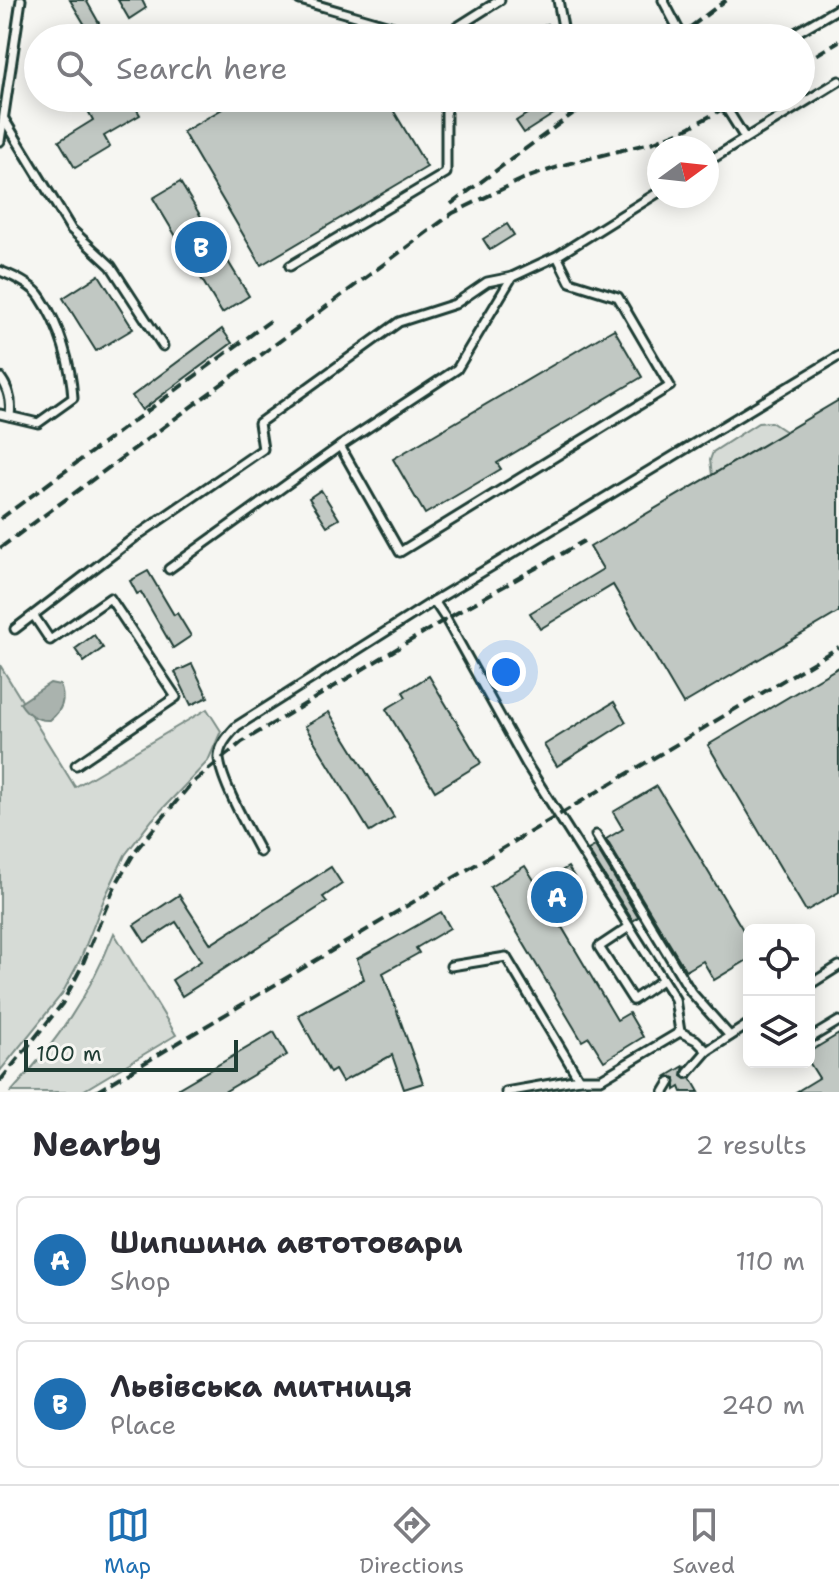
<!DOCTYPE html>
<meta charset="utf-8">
<style>
:root{--surface:#fff;--page:#f2f2f3;--text:#2b2b33;--muted:#7c7c81;--line:#e1e1e2;--accent:#1f6fb2}
body{margin:0;font-family:"Shantell Sans",sans-serif;background:var(--page);color:var(--text)}
.controls{position:absolute;right:24px;bottom:24px;display:grid;overflow:hidden;border-radius:12px;box-shadow:0 4px 20px #0003}
.controls button{width:72px;height:72px;display:grid;place-items:center;padding:0;border:0;border-bottom:2px solid var(--line);background:var(--surface);color:var(--text);font:40px sans-serif}
.compass{position:absolute;left:647px;top:136px;width:72px;height:72px;border-radius:50%;background:var(--surface);box-shadow:0 4px 20px #0003;rotate:75deg}
.scale{position:absolute;left:24px;bottom:20px;width:214px;box-sizing:border-box;padding-left:8px;border:4px solid #1f3d34;border-top:0;font-size:22px;line-height:28px;white-space:nowrap;color:#1f3d34;-webkit-text-stroke:6px #f6f6f2;paint-order:stroke}
.you{position:absolute;left:506px;top:672px;width:28px;height:28px;margin:-20px;border:6px solid #fff;border-radius:50%;background:#1a73e8;box-shadow:0 0 0 12px #1a73e833}
.badge{display:grid;place-items:center;width:52px;height:52px;border-radius:50%;background:var(--accent);color:#fff;font-size:26px;font-weight:700}
.pin{position:absolute;translate:-50% -50%;border:4px solid #fff;box-shadow:0 2px 8px #0006}
.list{margin:0;padding:0;list-style:none}
h2{display:flex;justify-content:space-between;align-items:center;height:104px;margin:0;padding:0 32px;font-size:34px}
h2 small{font-size:26px;font-weight:400;color:var(--muted)}
.list li{display:grid;grid-template-columns:52px 1fr auto;gap:24px;align-items:center;box-sizing:border-box;height:128px;margin:0 16px 16px;padding:0 16px;border:2px solid var(--line);border-radius:12px}
.list b{display:block;font-size:30px;white-space:nowrap}
.list p{margin:0;font-size:26px;white-space:nowrap;color:var(--muted)}
.list em{font-size:26px;font-style:normal;color:var(--muted)}
.icon{flex:none;width:44px;height:44px;fill:none;stroke:currentColor;stroke-width:2;stroke-linecap:round;stroke-linejoin:round}
.map{position:relative;flex:none;width:839px;height:1092px;overflow:hidden}
.search{position:absolute;background:var(--surface);box-shadow:0 4px 20px #0003;left:24px;right:24px;top:24px;height:88px;display:flex;align-items:center;gap:20px;box-sizing:border-box;padding:0 28px;border-radius:44px;color:var(--muted);font-size:30px}
.sheet{height:392px;background:var(--surface)}
nav{display:flex;justify-content:space-around;align-items:center;box-sizing:border-box;height:112px;border-top:2px solid var(--line);background:var(--surface);font-size:22px;color:var(--muted)}
nav a{display:grid;justify-items:center;gap:4px}
nav .on{color:var(--accent)}
.map>svg:first-child{display:block}
.green{fill:#d6dbd6;stroke:#7a8c85;stroke-width:2}
.water{fill:#aab3ae;stroke:#72847d;stroke-width:2}
.building{fill:#c1c8c3;stroke:#1f3d34;stroke-width:2}
.lines{fill:none;stroke-linecap:round;stroke-linejoin:round}
.service-casing{stroke:#1f3d34;stroke-width:13}
.service{stroke:#f6f6f2;stroke-width:7}
.rail{stroke:#1f3d34;stroke-width:4;stroke-dasharray:12 6;stroke-linecap:butt}
</style>
<div class="map">
<svg width="839" height="1092" viewBox="0 0 839 1092">
<rect width="100%" height="100%" fill="#f6f6f2"/>
<filter id="ink" filterUnits="userSpaceOnUse"><feTurbulence type="fractalNoise" baseFrequency=".0125" numOctaves="2"/><feDisplacementMap in="SourceGraphic" scale="16" xChannelSelector="R" yChannelSelector="G"/><feConvolveMatrix kernelMatrix="1 2 1 2 8 2 1 2 1" color-interpolation-filters="sRGB"/></filter>
<g filter="url(#ink)">
<g class="green">
<path d="M771 422 786 432 712 475 710 460 713 452 758 423Z"/>
<path d="M0 665 75 787 207 709 221 731 208 761 152 820 125 855 105 897 80 960 62 994 0 1071Z"/>
<path d="M114 933 176 1035 81 1092H11C57 1041 89 997 114 933Z"/>
</g>
<path class="water" d="M50 683 60 685C66 700 62 710 50 720 37 721 27 714 20 703Z"/>
<g class="building">
<path d="M70 0H86L99 23 88 30Z"/>
<path d="M118 0H142L146 8 129 19Z"/>
<path d="M547 24 555 38H523Z"/>
<path d="M101 98H130L140 115 104 136 110 147 75 168 59 141 93 120 86 107Z"/>
<path d="M241 98H386L427 167 261 265 183 132Z"/>
<path d="M552 98H556L563 108 524 133 516 121Z"/>
<path d="M180 182 249 296 222 313 153 198Z"/>
<path d="M507 224 514 235 490 250 483 239Z"/>
<path d="M99 275 133 329 96 351 63 298Z"/>
<path d="M222 329 232 343 142 410 132 396Z"/>
<path d="M614 329 642 377 497 463 501 469 425 514 393 459Z"/>
<path d="M839 400V612L683 704 613 585 540 629 530 613 603 569 590 547Z"/>
<path d="M321 490 339 519 327 526 309 498Z"/>
<path d="M148 571 174 615 177 613 191 636 173 648 141 592 137 594 130 581Z"/>
<path d="M94 635 103 648 84 662 75 649Z"/>
<path d="M192 664 208 697 191 705 175 672Z"/>
<path d="M839 667V892L806 911 708 745Z"/>
<path d="M429 676 481 763 435 791 386 709 406 697 403 692Z"/>
<path d="M614 702 626 722 557 766 544 745Z"/>
<path d="M329 712 394 817 370 832 305 726Z"/>
<path d="M657 786 749 940V959L714 980 703 961 686 971 606 839 623 829 613 812Z"/>
<path d="M595 846 638 917 633 921 588 850Z"/>
<path d="M525 866 537 885 568 867 584 893 553 912 617 1020 629 1013 643 1037 604 1061 589 1037 582 1041 490 887Z"/>
<path d="M331 867 342 884 323 897 327 902 182 996 172 980 201 961 176 922 145 942 134 925 179 895 211 944Z"/>
<path d="M441 912 450 928 416 948 419 953 383 973 423 1083 404 1089 392 1055 342 1082 335 1070 330 1073 298 1015 364 979 357 959Z"/>
<path d="M274 1032 287 1055 224 1092H172Z"/>
<path d="M839 1034V1092H796L819 1078 809 1062V1052Z"/>
<path d="M684 1066 682 1076 686 1079 691 1078 699 1092H682L680 1087 675 1090V1078L667 1076Z"/>
</g>
<g class="lines">
<defs>
<g id="service">
<path d="M300 0 431 38"/>
<path d="M558 0 565 38"/>
<path d="M663 0 683 38"/>
<path d="M440 38 500 0"/>
<path d="M787 38 839 8"/>
<path d="M720 98 745 138"/>
<path d="M4 119 71 229 111 266 163 346"/>
<path d="M0 141 21 0"/>
<path d="M707 162 839 81"/>
<path d="M557 256 570 282 618 297 670 386 400 552 340 446 457 369 512 277 557 256 659 192"/>
<path d="M290 266 446 173V98"/>
<path d="M0 271C13 276 34 286 41 298 60 326 71 365 73 398L38 423 0 414"/>
<path d="M0 377C9 389 12 401 10 416"/>
<path d="M169 569 340 446"/>
<path d="M434 601 446 619 527 765 675 999 680 1032"/>
<path d="M34 616 50 640 110 598 176 697 76 765"/>
<path d="M15 629 138 535 263 449 259 423 399 322 455 304 487 282 512 277"/>
<path d="M596 835 691 992 730 1036"/>
<path d="M260 852C248 829 222 783 219 759 218 746 229 735 237 726L434 601 839 356"/>
<path d="M629 927 599 947 633 1000 662 980"/>
<path d="M451 966 506 957 579 1079"/>
<path d="M809 985 839 966"/>
<path d="M680 1032 696 1040 707 1051"/>
<path d="M809 1039 839 1021"/>
<path d="M688 1073 707 1051 749 1024"/>
<path d="M506 1092 579 1079H601L680 1032"/>
<path d="M664 1092 670 1082"/>
</g>
</defs>
<use href="#service" class="service-casing"/>
<use href="#service" class="service"/>
<g class="rail">
<path d="M676 38 726 0"/>
<path d="M801 64 839 41"/>
<path d="M451 204 594 98"/>
<path d="M0 519 270 321"/>
<path d="M0 548 453 213 523 179 567 164 654 142 690 127 743 98"/>
<path d="M0 1081 62 1004 81 968 115 886 136 850 190 785 242 742 446 619 584 541"/>
<path d="M96 1092 839 647"/>
</g>
</g>
</g>
</svg>
<div class="controls">
<button><svg class="icon" aria-label="locate" viewBox="0 0 24 24"><circle cx="12" cy="12" r="6"/><path d="M12 2v4M12 18v4M2 12h4M18 12h4"/></svg></button>
<button><svg class="icon" aria-label="layers" viewBox="0 0 24 24"><path d="M12 4l9 5-9 5-9-5zM3 14l9 5 9-5"/></svg></button>
</div>
<svg class="compass" viewBox="-18 -18 36 36"><path d="M0-13l5 13h-10z" fill="#e53935"/><path d="M0 13l5-13h-10z" fill="#7c7c81"/></svg>
<div class="scale">100 m</div>
<div class="you"></div>
<div class="pin badge" style="left:557px;top:897px">A</div>
<div class="pin badge" style="left:201px;top:247px">B</div>
<div class="search"><svg class="icon" aria-label="search" viewBox="0 0 24 24"><circle cx="10" cy="10" r="6"/><path d="M15 15l6 6"/></svg>Search here</div>
</div>
<section class="sheet">
<h2>Nearby<small>2 results</small></h2>
<ul class="list">
<li><span class="badge">A</span><div><b>Шипшина автотовари</b><p>Shop</p></div><em>110 m</em></li>
<li><span class="badge">B</span><div><b>Львівська митниця</b><p>Place</p></div><em>240 m</em></li>
</ul>
</section>
<nav>
<a class="on"><svg class="icon" aria-label="map" viewBox="0 0 24 24"><path d="M3 6l6-2 6 2 6-2v14l-6 2-6-2-6 2zM9 4v14M15 6v14"/></svg>Map</a>
<a><svg class="icon" aria-label="directions" viewBox="0 0 24 24"><path d="M12 3l9 9-9 9-9-9zM9 14v-3h6M13 9l2 2-2 2"/></svg>Directions</a>
<a><svg class="icon" aria-label="saved" viewBox="0 0 24 24"><path d="M7 4h10v16l-5-4-5 4z"/></svg>Saved</a>
</nav>
